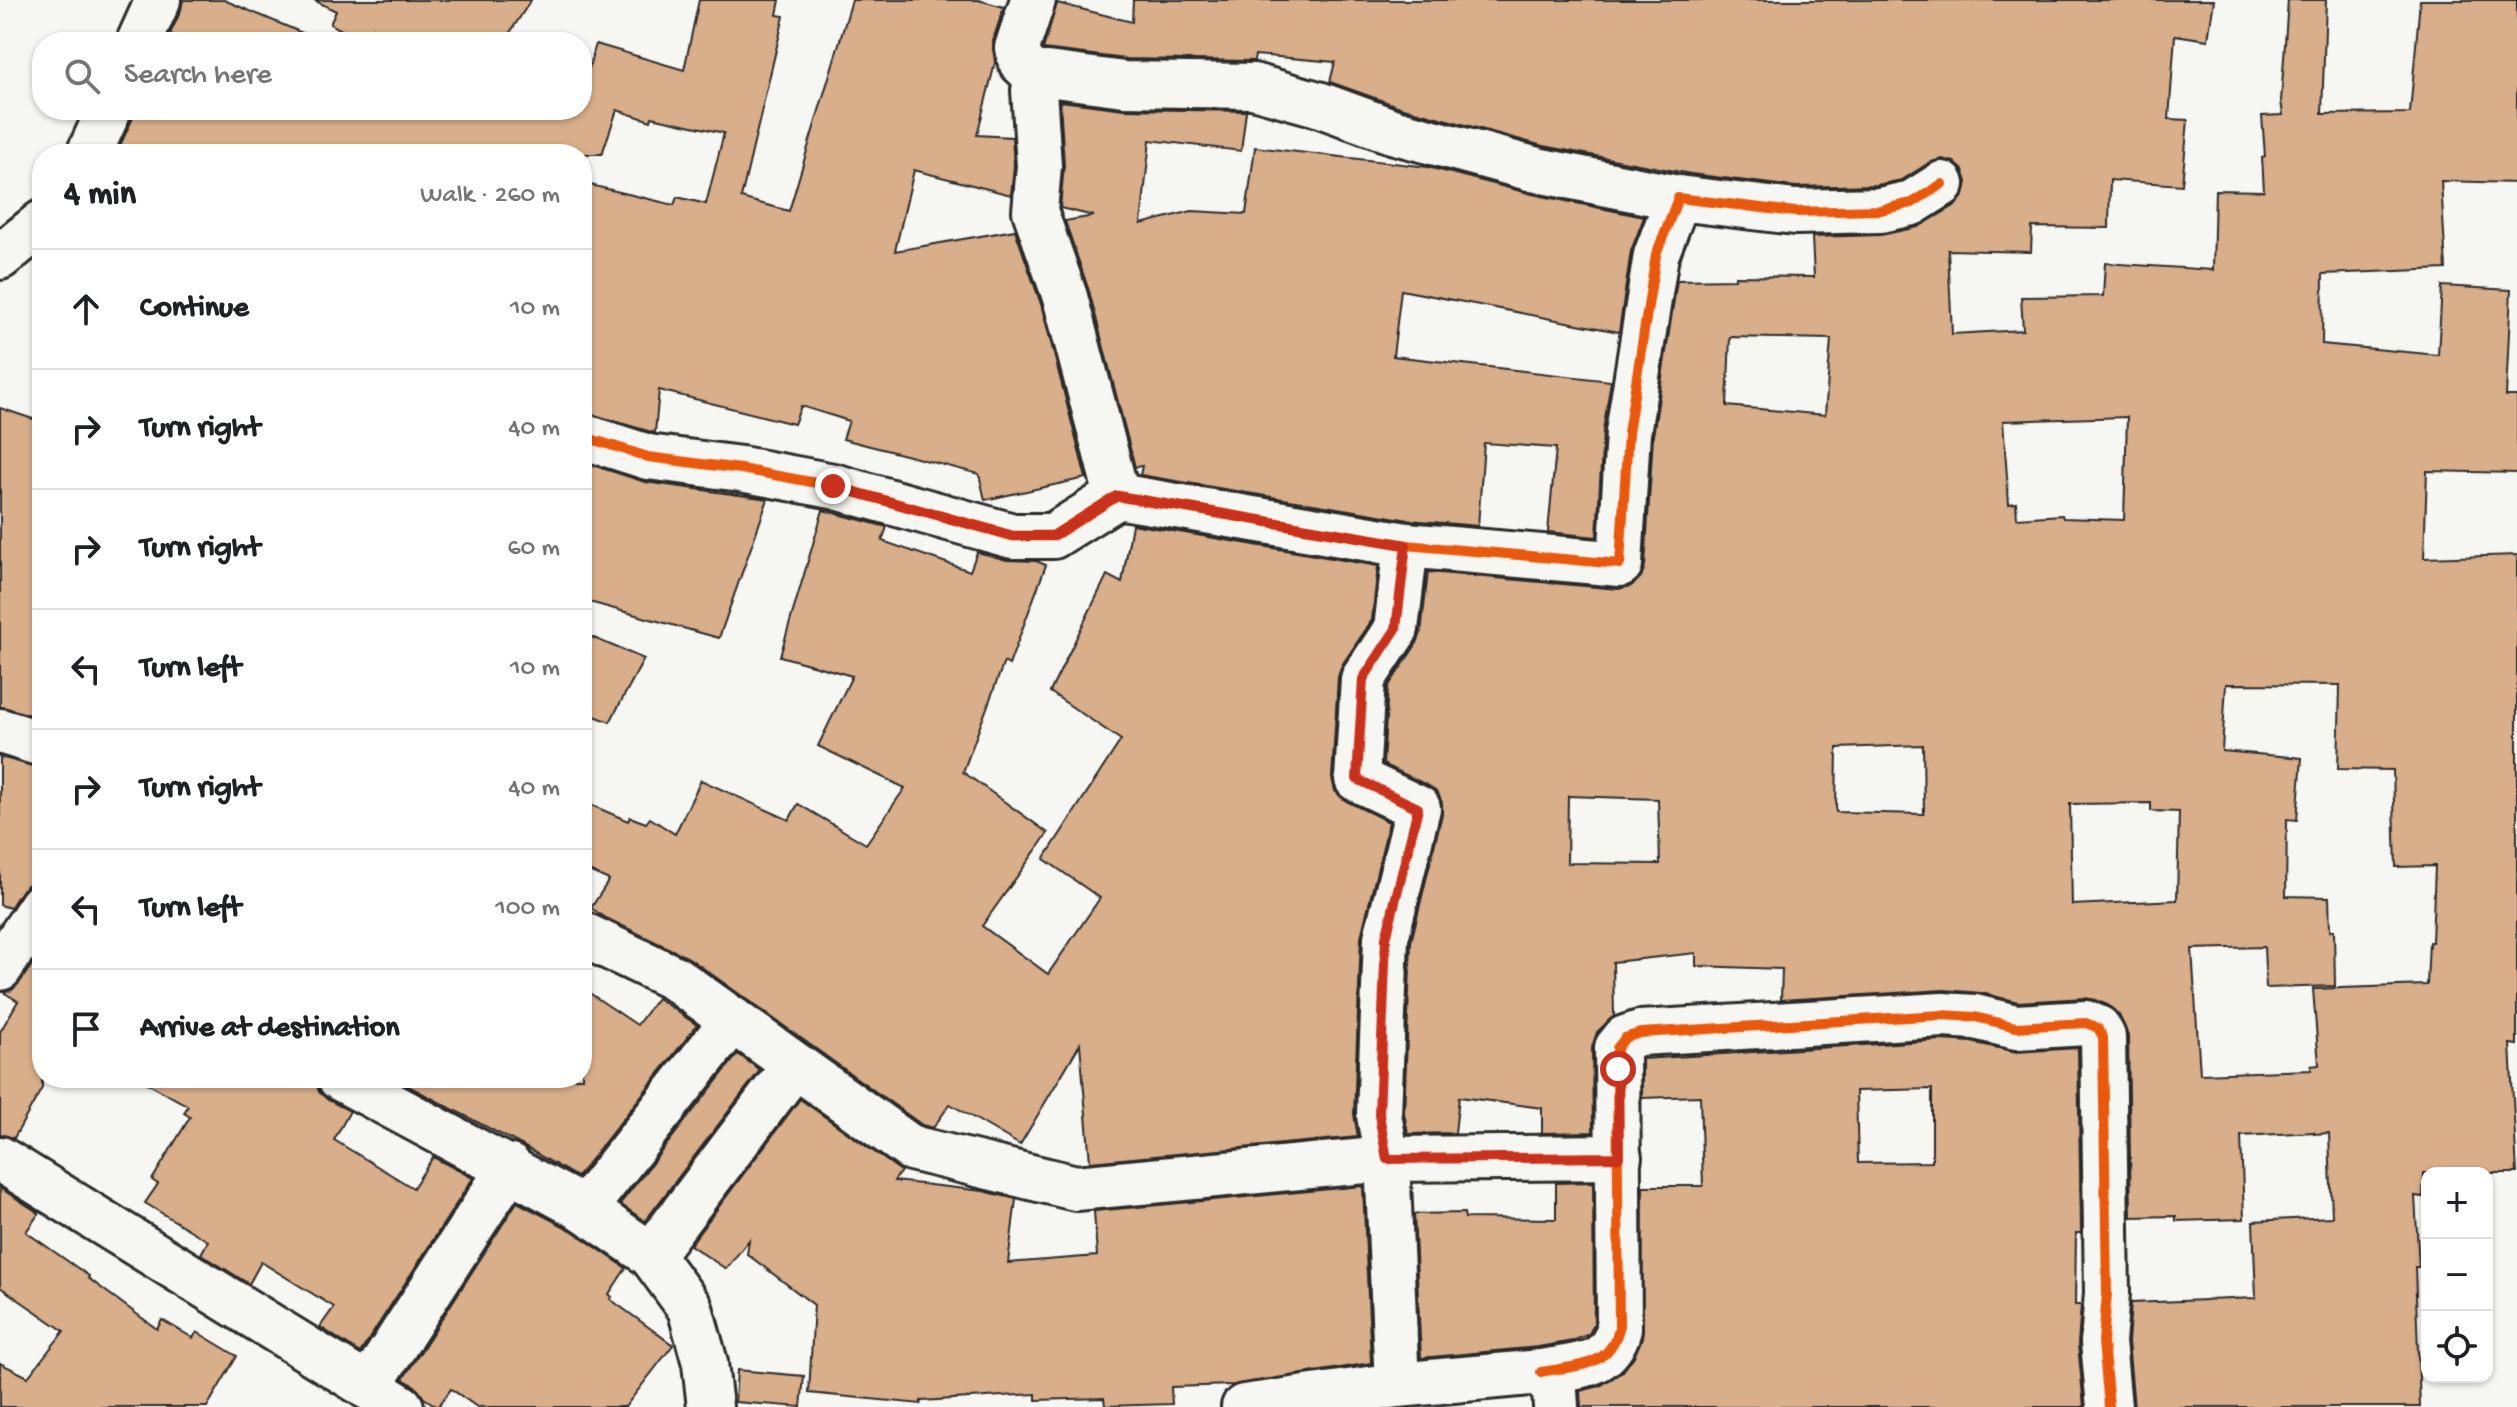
<!DOCTYPE html>
<meta charset="utf-8">
<style>
:root{--surface:#fff;--page:#f2f2f2;--text:#202124;--muted:#757577;--line:#e0e0e0}
body{margin:0;font-family:"Gochi Hand",sans-serif;background:var(--page);color:var(--text)}
.controls{position:absolute;right:24px;bottom:24px;display:grid;overflow:hidden;border-radius:16px;box-shadow:0 2px 6px #0004}
.controls button{width:72px;height:72px;display:grid;place-items:center;padding:0;border:0;border-bottom:2px solid var(--line);background:var(--surface);color:var(--text);font:40px sans-serif}
.stop{position:absolute;width:24px;height:24px;margin:-18px;border:6px solid #c8321e;border-radius:50%;background:#fff}
.stop.end{background:#c8321e;border-color:#fff;box-shadow:0 2px 8px #0008}
.list{margin:0;padding:0;list-style:none}
h2{display:flex;justify-content:space-between;align-items:center;height:104px;margin:0;padding:0 32px;font-size:34px}
h2 small{font-size:26px;font-weight:400;color:var(--muted)}
.list li{display:grid;grid-template-columns:52px 1fr auto;gap:24px;align-items:center;box-sizing:border-box;height:120px;padding:0 32px;border-top:2px solid var(--line)}
.list b{display:block;font-size:30px;white-space:nowrap}
.list em{font-size:26px;font-style:normal;color:var(--muted)}
.icon{flex:none;width:44px;height:44px;fill:none;stroke:currentColor;stroke-width:2;stroke-linecap:round;stroke-linejoin:round}
.map{position:relative;flex:none;width:2517px;height:1407px;overflow:hidden}
.search{position:absolute;background:var(--surface);box-shadow:0 2px 6px #0004;left:32px;top:32px;width:560px;height:88px;display:flex;align-items:center;gap:20px;box-sizing:border-box;padding:0 28px;border-radius:32px;color:var(--muted);font-size:30px}
.panel{position:absolute;background:var(--surface);box-shadow:0 2px 6px #0004;left:32px;top:144px;width:560px;height:944px;border-radius:32px}
.map>svg:first-child{display:block}
.building{fill:#d9ae8a;stroke:#2b2b2b;stroke-width:2;fill-rule:evenodd}
.lines{fill:none;stroke-linecap:round;stroke-linejoin:round}
.minor-casing{stroke:#2b2b2b;stroke-width:50}
.minor{stroke:#f6f6f2;stroke-width:44}
.cycleway-casing{stroke:#f6f6f2;stroke-width:15}
.cycleway{stroke:#e8590c;stroke-width:10}
.route{stroke:#c8321e;stroke-width:10}
</style>
<div class="map">
<svg width="2517" height="1407" viewBox="0 0 2517 1407">
<rect width="100%" height="100%" fill="#f6f6f2"/>
<filter id="ink" filterUnits="userSpaceOnUse"><feTurbulence type="fractalNoise" baseFrequency=".0125" numOctaves="2"/><feDisplacementMap in="SourceGraphic" scale="16" xChannelSelector="R" yChannelSelector="G"/><feConvolveMatrix kernelMatrix="1 2 1 2 8 2 1 2 1" color-interpolation-filters="sRGB"/></filter>
<g filter="url(#ink)">
<g class="building">
<path d="M183 0H224L324 42H188L170 34 181 10Z"/>
<path d="M314 0H531L504 42H401L372 28 365 42 330 24 336 11Z"/>
<path d="M699 0H780L777 15 784 16 741 198 789 211 852 0H978L1004 7 993 40 995 63 977 135 1012 137 1014 166 1011 195 914 170 895 251 1015 230 1041 304 1086 478 985 500 979 474 843 439 849 421 801 406 794 424 659 390 655 433 582 412V183L674 205 677 197 706 204 724 133 652 117 651 121 617 110 602 154H116L132 120 134 110H582V92L596 44 684 70Z"/>
<path d="M1133 0H2214L2208 40 2175 35 2169 119 2188 120 2182 185 2110 180 2109 228 2032 227 2031 252 1948 250 1952 334 2023 330 2021 297 2103 296 2105 263 2213 270 2215 190 2264 191 2262 157 2265 156 2262 116 2283 115 2281 101 2288 0H2326L2322 114 2410 113 2420 0H2517V183L2441 181 2446 269 2323 274 2322 344 2438 355 2442 286 2511 290 2506 396H2517V473L2427 471 2424 558 2517 555V1045L2510 1044 2517 1173H2424L2423 1197 2415 1196 2419 1267H2415L2420 1407H2134L2128 1342 2131 1303 2256 1298 2253 1221 2332 1217 2329 1133 2314 1134V1132L2241 1136 2244 1219 2176 1221V1216L2131 1217 2128 1036 2119 1015 2108 1005 2095 1000 2085 998 2018 1002 1981 993 1944 990 1781 1000 1782 969 1696 966V953L1613 962 1614 1016 1597 1032 1592 1048 1593 1132 1542 1133V1108L1459 1097 1455 1133 1408 1134 1404 1113 1411 942 1442 814V803L1438 793 1429 786 1383 764 1388 687 1417 643 1421 633 1428 572 1618 589 1631 586 1641 577 1645 566 1653 436 1677 280 1735 279V276L1814 277 1812 237 1881 235 1918 227 1956 205 1964 195 1967 182 1963 170 1954 162 1942 159 1929 163 1902 180 1877 185 1796 187 1691 174 1543 146 1400 107 1330 82 1335 62 1255 55 1254 61 1126 59 1043 49 1057 3 1132 22ZM1730 337 1831 339 1825 415 1727 406ZM2127 417 2124 520 2063 518 2062 515 2017 518 2016 503 2009 504 2003 421ZM2226 684 2340 685 2338 769 2393 770 2396 867 2435 866 2432 942H2429L2427 985 2313 989 2319 1065 2311 1066V1070L2200 1074 2192 949 2264 947 2266 988 2335 986 2334 930 2330 931 2329 897 2286 896 2287 819 2297 820 2302 758 2222 751ZM1923 745 1924 814 1836 812 1837 748ZM1568 796 1658 799 1660 864 1567 863ZM2151 803V811L2179 812 2177 900 2072 905 2070 804Z"/>
<path d="M1060 101 1124 109 1246 111 1241 151 1150 140 1141 224 1192 211 1246 214 1255 147 1428 167 1532 194 1644 217 1631 251 1619 332 1401 290 1393 356 1611 381 1603 431 1597 537 1548 532 1556 448 1484 443 1478 526 1409 520 1140 475 1142 466 1135 467 1089 291 1065 221 1094 216 1060 208 1064 165Z"/>
<path d="M0 408 42 422V718L0 707Z"/>
<path d="M583 462 645 482 768 499 719 638 582 600Z"/>
<path d="M823 510 887 527 882 541 970 571 977 552 1007 560 1036 561 1046 565 1009 665 1004 662 963 772 1048 833 982 926 1048 974 1100 898 1044 859 1121 740 1050 692 1107 575 1122 583 1132 524 1378 566 1372 620 1342 665 1338 677 1332 778 1335 791 1346 801 1389 822 1361 937 1354 1114 1358 1137 1090 1162 1080 1044 1020 1145 950 1104 933 1128 922 1125 689 958 606 918 591 908 609 880 582 868V801L628 821 630 817 646 823 650 818 675 834 701 780 789 820 798 804 866 844 905 788 818 746 852 676 780 656Z"/>
<path d="M582 633 644 659 610 722 582 711Z"/>
<path d="M0 757 42 768V880L30 883 21 891 10 908 0 905Z"/>
<path d="M42 950V1088L14 1138 0 1134V1032L18 1001 3 992 12 990 20 982Z"/>
<path d="M582 988 637 1025 657 998 697 1025 577 1177 523 1146 393 1078H582Z"/>
<path d="M1942 1040 1971 1042 2017 1052 2078 1048 2081 1233H2076L2075 1305H2081L2078 1344 2084 1407H1581L1580 1391 1600 1386 1623 1371 1634 1356 1642 1338 1643 1186H1703L1700 1096 1642 1098V1059ZM1932 1089V1162L1858 1163 1856 1091Z"/>
<path d="M738 1054 760 1070 645 1221 620 1204Z"/>
<path d="M138 1078H315L319 1092 328 1100 350 1111 334 1140 413 1188 433 1157 473 1178 360 1353 320 1327 334 1307 261 1262 249 1284 201 1254 208 1241 145 1203 158 1184 152 1180 190 1117 184 1113 188 1106Z"/>
<path d="M800 1099 901 1171 894 1181 983 1191 1016 1199 1008 1263 1097 1256 1094 1211 1363 1186 1371 1363 1234 1385 1171 1387 1172 1404 1105 1406 1104 1398 1036 1400V1394L921 1401V1404L809 1393 814 1305 747 1254 749 1240 726 1269 690 1245Z"/>
<path d="M1593 1182 1594 1324 1589 1334 1573 1341 1538 1347 1421 1358 1414 1214 1464 1213 1465 1218 1556 1219V1183Z"/>
<path d="M0 1188 39 1213 26 1232 89 1276 88 1278 157 1329 162 1320 193 1338 197 1332 237 1356 207 1407H0V1363L28 1377 64 1331 0 1287Z"/>
<path d="M517 1202 571 1230 626 1268 609 1294 612 1297 610 1299 673 1345 625 1407H477L451 1389 438 1407 424 1398 415 1386 403 1379Z"/>
<path d="M737 1370 804 1376 801 1407 735 1402Z"/>
</g>
<g class="lines">
<defs>
<g id="minor">
<path d="M1033 0 1017 48 1021 62 1040 80"/>
<path d="M139 42 158 0"/>
<path d="M89 154 109 110"/>
<path d="M0 257 42 223"/>
<path d="M582 436 648 457 741 469 833 486 1013 536H1053L1117 496 1406 545 1620 564 1628 433 1656 255 1678 198 1795 212 1880 210 1912 203 1942 184"/>
<path d="M1117 496 1065 297 1035 211 1039 166 1034 90 1040 80 1047 74 1124 84 1253 86 1318 104 1392 131 1537 170 1678 198"/>
<path d="M1406 545 1396 629 1363 679 1357 779 1418 808 1386 938 1379 1115 1387 1159 1619 1157"/>
<path d="M0 731 42 744"/>
<path d="M582 934 674 978 911 1148 1076 1188 1387 1159 1397 1385"/>
<path d="M0 968 42 905"/>
<path d="M340 1078 584 1209 651 1255 690 1308 705 1363 710 1407"/>
<path d="M0 1159 401 1407"/>
<path d="M584 1209 733 1020"/>
<path d="M651 1255 795 1065"/>
<path d="M1541 1372C1576 1365 1608 1369 1619 1329L1617 1048 1625 1038 1640 1033 1942 1015 1975 1017 2016 1027 2086 1023 2098 1028 2103 1037 2107 1293 2103 1342 2109 1407"/>
<path d="M368 1387 510 1167"/>
<path d="M1244 1407 1397 1385 1541 1372 1555 1391 1556 1407"/>
</g>
</defs>
<use href="#minor" class="minor-casing"/>
<use href="#minor" class="minor"/>
<defs>
<g id="cycleway">
<path d="M582 436 648 457 741 469 833 486 1013 536H1053L1117 496 1406 545 1620 564 1628 433 1656 255 1678 198 1795 212 1880 210 1912 203 1942 184"/>
<path d="M1541 1372C1576 1365 1608 1369 1619 1329L1617 1048 1625 1038 1640 1033 1942 1015 1975 1017 2016 1027 2086 1023 2098 1028 2103 1037 2107 1293 2103 1342 2109 1407"/>
</g>
</defs>
<use href="#cycleway" class="cycleway-casing"/>
<use href="#cycleway" class="cycleway"/>
</g>
</g>
<g class="lines" filter="url(#ink)">
<path class="route" d="M833 486 1013 536H1053L1117 496 1406 545 1396 629 1363 679 1357 779 1418 808 1386 938 1379 1115 1387 1159 1619 1157 1618 1069"/>
</g>
</svg>
<div class="controls">
<button>+</button>
<button>−</button>
<button><svg class="icon" aria-label="locate" viewBox="0 0 24 24"><circle cx="12" cy="12" r="6"/><path d="M12 2v4M12 18v4M2 12h4M18 12h4"/></svg></button>
</div>
<div class="stop" style="left:1618px;top:1069px"></div>
<div class="stop end" style="left:833px;top:486px"></div>
<div class="search"><svg class="icon" aria-label="search" viewBox="0 0 24 24"><circle cx="10" cy="10" r="6"/><path d="M15 15l6 6"/></svg>Search here</div>
<section class="panel">
<h2>4 min<small>Walk · 260 m</small></h2>
<ul class="list">
<li><svg class="icon" aria-label="ahead" viewBox="0 0 24 24"><path d="M12 20V5M6 11l6-6 6 6"/></svg><div><b>Continue</b></div><em>10 m</em></li>
<li><svg class="icon" aria-label="right" viewBox="0 0 24 24"><path d="M7 20v-9h11M14 6l5 5-5 5"/></svg><div><b>Turn right</b></div><em>40 m</em></li>
<li><svg class="icon" aria-label="right" viewBox="0 0 24 24"><path d="M7 20v-9h11M14 6l5 5-5 5"/></svg><div><b>Turn right</b></div><em>60 m</em></li>
<li><svg class="icon" aria-label="left" viewBox="0 0 24 24"><path d="M17 20v-9H6M10 6l-5 5 5 5"/></svg><div><b>Turn left</b></div><em>10 m</em></li>
<li><svg class="icon" aria-label="right" viewBox="0 0 24 24"><path d="M7 20v-9h11M14 6l5 5-5 5"/></svg><div><b>Turn right</b></div><em>40 m</em></li>
<li><svg class="icon" aria-label="left" viewBox="0 0 24 24"><path d="M17 20v-9H6M10 6l-5 5 5 5"/></svg><div><b>Turn left</b></div><em>100 m</em></li>
<li><svg class="icon" aria-label="arrive" viewBox="0 0 24 24"><path d="M6 21V4h12l-3 4 3 4H6"/></svg><div><b>Arrive at destination</b></div></li>
</ul>
</section>
</div>
